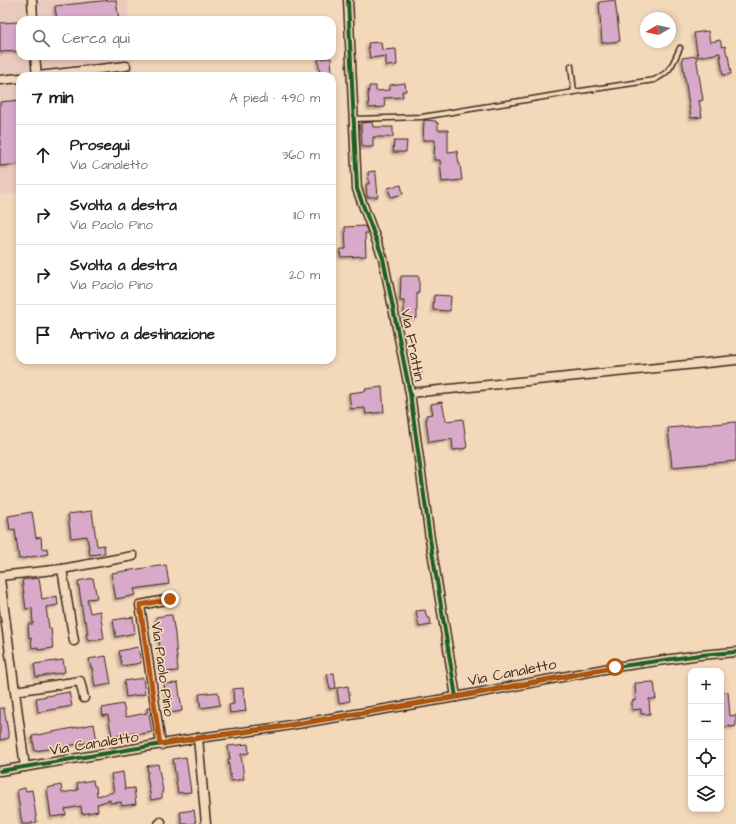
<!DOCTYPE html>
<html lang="it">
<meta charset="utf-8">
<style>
:root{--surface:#fff;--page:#f2f2f2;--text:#202124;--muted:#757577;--line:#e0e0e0}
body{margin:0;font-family:"Architects Daughter",sans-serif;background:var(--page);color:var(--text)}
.controls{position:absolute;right:12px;bottom:12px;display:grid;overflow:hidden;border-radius:8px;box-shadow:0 2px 6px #0003}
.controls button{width:36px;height:36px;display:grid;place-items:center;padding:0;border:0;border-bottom:1px solid var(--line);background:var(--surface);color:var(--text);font:20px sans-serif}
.compass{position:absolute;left:640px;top:12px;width:36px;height:36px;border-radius:50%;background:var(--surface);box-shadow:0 2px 6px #0003;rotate:261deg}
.stop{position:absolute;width:12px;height:12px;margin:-9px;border:3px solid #b45309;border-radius:50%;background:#fff}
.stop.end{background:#b45309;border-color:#fff;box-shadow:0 1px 4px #0008}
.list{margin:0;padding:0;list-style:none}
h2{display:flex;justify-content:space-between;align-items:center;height:52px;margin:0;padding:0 16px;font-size:17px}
h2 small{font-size:13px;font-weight:400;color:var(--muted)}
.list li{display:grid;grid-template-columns:26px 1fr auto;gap:12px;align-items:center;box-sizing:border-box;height:60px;padding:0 16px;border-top:1px solid var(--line)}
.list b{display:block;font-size:15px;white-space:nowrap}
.list p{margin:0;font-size:13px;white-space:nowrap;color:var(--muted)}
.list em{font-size:13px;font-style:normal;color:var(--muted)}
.icon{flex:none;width:22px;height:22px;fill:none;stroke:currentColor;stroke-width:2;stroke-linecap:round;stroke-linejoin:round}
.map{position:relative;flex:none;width:736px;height:824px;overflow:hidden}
.search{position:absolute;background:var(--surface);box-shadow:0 2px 6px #0003;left:16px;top:16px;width:320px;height:44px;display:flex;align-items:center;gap:10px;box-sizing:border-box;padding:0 14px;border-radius:12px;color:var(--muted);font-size:15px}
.panel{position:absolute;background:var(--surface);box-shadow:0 2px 6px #0003;left:16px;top:72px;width:320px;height:292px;border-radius:12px}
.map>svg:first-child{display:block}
.built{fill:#ebcabe}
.building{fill:#d9a9c9;stroke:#3b2a1e;filter:url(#shadow)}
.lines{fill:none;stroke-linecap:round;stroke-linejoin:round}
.service-casing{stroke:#3b2a1e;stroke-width:7}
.minor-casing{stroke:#3b2a1e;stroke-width:11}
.service{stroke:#f3d8ba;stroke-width:4}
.minor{stroke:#f3d8ba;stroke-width:8}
.cycleway-casing{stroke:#f3d8ba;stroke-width:6}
.cycleway{stroke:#1b5e20;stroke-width:4}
.route{stroke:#b45309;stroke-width:5}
.labels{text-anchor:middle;stroke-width:3.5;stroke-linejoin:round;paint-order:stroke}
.street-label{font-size:15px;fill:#3b2a1e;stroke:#f3d8ba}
</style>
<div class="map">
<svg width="736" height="824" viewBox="0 0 736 824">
<defs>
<filter id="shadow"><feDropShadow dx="-2" dy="2" stdDeviation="1" flood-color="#0004"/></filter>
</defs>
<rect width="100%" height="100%" fill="#f3d8ba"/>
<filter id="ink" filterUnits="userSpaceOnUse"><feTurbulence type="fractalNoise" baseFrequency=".025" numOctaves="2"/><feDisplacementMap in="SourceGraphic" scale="8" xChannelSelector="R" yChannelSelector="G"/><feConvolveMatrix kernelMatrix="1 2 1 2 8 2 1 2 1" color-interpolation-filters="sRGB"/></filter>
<g filter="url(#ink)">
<path class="built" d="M0 0H127L129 20H20V56H132L134 76H20V193L0 195Z"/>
<g class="building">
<path d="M111 0H116L119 20H57L55 6Z"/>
<path d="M615 0 620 41 602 43 599 2Z"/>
<path d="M18 22 20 51 0 52V23Z"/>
<path d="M708 31 710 42 720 40 722 47 725 46 727 55H728L731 74 723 75 720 53 698 57 694 33Z"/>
<path d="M381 42 382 50 396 49 397 65 386 66V56L370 58 368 43Z"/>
<path d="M696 56 703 100 699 101 702 117 691 118 682 58Z"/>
<path d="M331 58 332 73 320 74 318 59Z"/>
<path d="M405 83 406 91H402L403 97 384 98 385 107 369 108 368 91H369V86H376V91L390 90V85Z"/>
<path d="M20 100V164L0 166V102Z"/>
<path d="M424 120 436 121V123H438V130H448V152L457 151 459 164H460L462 180 442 182 440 160H434L435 140H423Z"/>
<path d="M372 122 373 127H393V137H373V147H362L361 123Z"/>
<path d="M394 141H407L406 152H393Z"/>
<path d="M375 171V174H376L378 197H367L366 184H369L368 172Z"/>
<path d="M401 185 403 194 391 197 388 188Z"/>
<path d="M365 226 368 233H365L366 256 341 257 340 249H346L345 227Z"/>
<path d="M401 276H419V293H417V318H404V301H400Z"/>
<path d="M434 295 451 296 450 311 433 310Z"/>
<path d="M382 387 384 412 366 414 365 408 351 409 349 393 366 391 365 389Z"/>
<path d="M442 402 446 421 463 419 467 448 453 450 452 439 429 442 426 420H427L426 415 433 414 431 404Z"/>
<path d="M736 422V461L672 467 668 428Z"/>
<path d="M92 511 97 546 104 545 105 553 90 555 87 536 71 538 68 514Z"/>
<path d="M32 512 36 538 41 537 42 549 47 548 48 554 19 559 15 529 10 530 8 516Z"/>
<path d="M166 565 169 584 134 589 136 595 116 599 111 573Z"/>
<path d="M39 578 42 599 57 596 58 605 46 607 49 628H51L53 648 38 650V647L32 648 31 637 29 638 28 624H33L32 608 26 609 22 580Z"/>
<path d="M93 578 97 598 87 599 90 613 100 611 104 639 88 641 86 634H88L86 621H84L78 581Z"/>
<path d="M425 610 427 618H430L431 625 419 627 416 611Z"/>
<path d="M169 615H172L175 634 178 671 162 672 159 638 156 617Z"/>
<path d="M133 617 135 633 116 637 113 620Z"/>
<path d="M138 647 141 663 122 666 119 651Z"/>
<path d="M106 656 111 684 95 687 92 667 91 668 89 659Z"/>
<path d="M63 660 65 672 36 677 34 664Z"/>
<path d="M334 673 336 688 330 689 327 674Z"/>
<path d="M143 678 145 694 126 697 124 681Z"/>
<path d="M654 682 656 699H649L650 714H641V709L632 710V701L636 700 635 683Z"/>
<path d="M178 683 182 711 169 713 164 684Z"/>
<path d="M348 686 350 701 339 703 337 688Z"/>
<path d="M243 688 246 711 230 713 229 705 234 704 233 689Z"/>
<path d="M69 692 72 706 38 712 36 698Z"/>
<path d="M218 692 220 705 201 708 199 694Z"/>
<path d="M728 692 730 716 736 715V726L730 727V726L721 728V693Z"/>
<path d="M123 704 126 717 147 713V708H150L151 714 149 715 152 732 135 735 134 732 112 736 108 715 103 716 102 708Z"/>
<path d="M0 708H4L9 738 0 740Z"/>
<path d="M94 724 97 741 35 751 32 736Z"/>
<path d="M248 744 249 753 241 754 244 779 231 781 228 759H230L228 746Z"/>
<path d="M186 757 191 792 178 793 173 759Z"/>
<path d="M158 764 163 791H162V798L151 800 147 774 148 773 147 766Z"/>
<path d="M123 772 125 789 134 788 136 804 122 806 121 802 110 803V800L97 804 98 811 82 814 81 806 65 809 66 815 51 817 47 788 61 785 62 793 78 790 77 783 93 780 94 786H96L97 796 114 792 111 774Z"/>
<path d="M25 788 26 791 32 790 37 822 31 823 32 824H22L17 790Z"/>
<path d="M194 810 196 824H182L180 812Z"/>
</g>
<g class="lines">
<defs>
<g id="service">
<path d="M571 66 574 92"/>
<path d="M354 119 422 117 574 92 654 80C671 72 672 65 680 48"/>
</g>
<g id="minor">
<path d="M32 0 33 20"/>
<path d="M348 0 357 189 383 258 410 393 430 539 456 697"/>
<path d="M35 56 37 76"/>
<path d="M38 76 126 66"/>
<path d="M0 80 20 78"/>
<path d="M410 393 736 360"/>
<path d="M62 569 74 641"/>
<path d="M0 576 62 569 133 556"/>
<path d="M0 579 25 767"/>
<path d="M15 691 80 681 84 698"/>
<path d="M198 738 206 824"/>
<path d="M161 745 140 605 170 599"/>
<path d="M0 771 198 738 273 728 456 697 615 667 700 655 736 652"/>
<path d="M159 824 161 822"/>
</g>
</defs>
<use href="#service" class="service-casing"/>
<use href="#minor" class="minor-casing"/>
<use href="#service" class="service"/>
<use href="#minor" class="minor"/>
<defs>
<g id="cycleway">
<path d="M348 0 357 189 383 258 410 393 430 539 456 697"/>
<path d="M0 771 198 738 273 728 456 697 615 667 700 655 736 652"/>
</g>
</defs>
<use href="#cycleway" class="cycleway-casing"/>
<use href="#cycleway" class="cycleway"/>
</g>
</g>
<g class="lines" filter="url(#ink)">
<path class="route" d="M170 599 140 605 160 744 198 738 273 728 456 697 615 667"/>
</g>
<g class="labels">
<g class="street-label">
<text transform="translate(413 345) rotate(79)" y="5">Via Frattin</text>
<text transform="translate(163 669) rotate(82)" y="5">Via Paolo Pino</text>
<text transform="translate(512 672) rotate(-11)" y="5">Via Canaletto</text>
<text transform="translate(94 743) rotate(-9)" y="5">Via Canaletto</text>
</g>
</g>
</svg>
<div class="controls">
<button>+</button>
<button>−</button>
<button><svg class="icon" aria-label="locate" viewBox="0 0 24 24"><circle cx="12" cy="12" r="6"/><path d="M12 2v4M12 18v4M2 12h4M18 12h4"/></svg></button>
<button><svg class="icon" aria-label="layers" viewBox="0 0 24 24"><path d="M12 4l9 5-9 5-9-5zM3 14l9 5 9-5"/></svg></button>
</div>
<svg class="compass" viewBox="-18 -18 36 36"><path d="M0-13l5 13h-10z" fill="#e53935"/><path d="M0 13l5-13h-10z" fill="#757577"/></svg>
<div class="stop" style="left:615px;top:667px"></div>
<div class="stop end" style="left:170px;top:599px"></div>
<div class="search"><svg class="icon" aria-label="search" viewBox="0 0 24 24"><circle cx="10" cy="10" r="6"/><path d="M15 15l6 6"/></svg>Cerca qui</div>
<section class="panel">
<h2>7 min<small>A piedi · 490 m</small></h2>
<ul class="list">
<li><svg class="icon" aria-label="ahead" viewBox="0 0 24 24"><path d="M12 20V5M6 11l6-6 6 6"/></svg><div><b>Prosegui</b><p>Via Canaletto</p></div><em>360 m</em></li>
<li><svg class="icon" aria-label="right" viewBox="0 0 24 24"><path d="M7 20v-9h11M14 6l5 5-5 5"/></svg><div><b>Svolta a destra</b><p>Via Paolo Pino</p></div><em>110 m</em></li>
<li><svg class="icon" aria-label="right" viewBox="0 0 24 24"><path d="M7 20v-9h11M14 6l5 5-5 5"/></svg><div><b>Svolta a destra</b><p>Via Paolo Pino</p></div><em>20 m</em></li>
<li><svg class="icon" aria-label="arrive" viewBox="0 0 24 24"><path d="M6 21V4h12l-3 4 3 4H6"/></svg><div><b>Arrivo a destinazione</b></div></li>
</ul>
</section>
</div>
